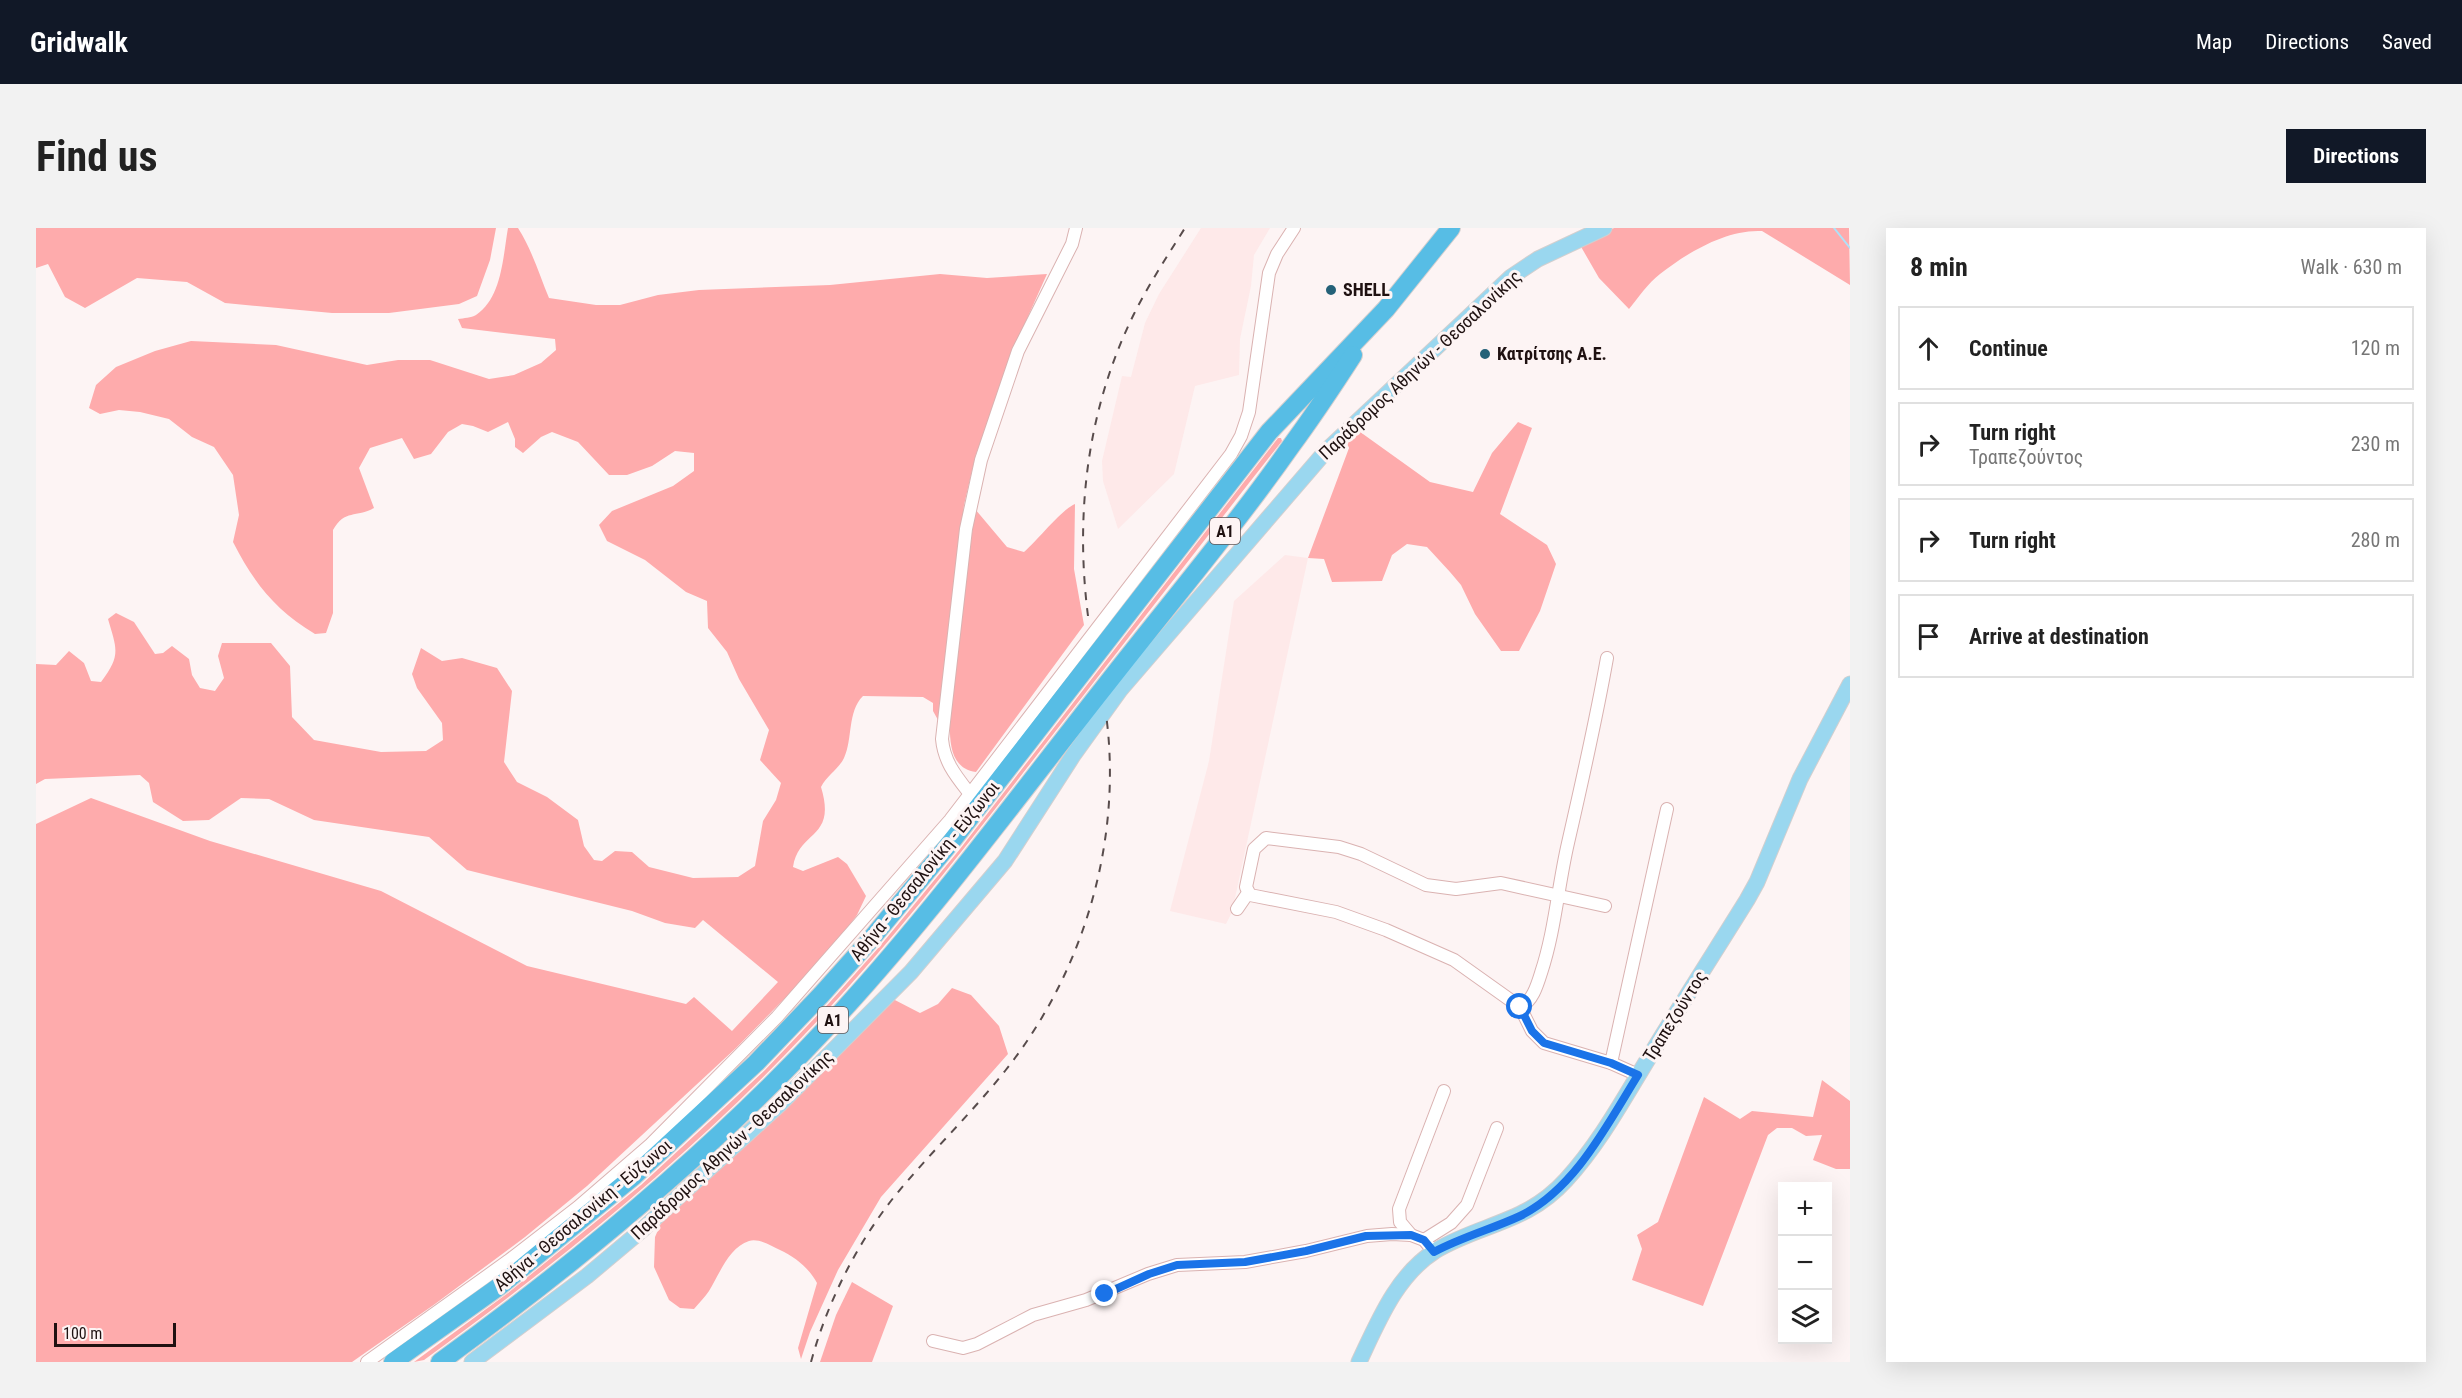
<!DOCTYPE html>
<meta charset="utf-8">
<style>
:root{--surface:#fff;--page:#f2f2f2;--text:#222;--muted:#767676;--line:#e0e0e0;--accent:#111827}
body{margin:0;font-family:"Roboto Condensed",sans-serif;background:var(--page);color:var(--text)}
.controls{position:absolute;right:18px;bottom:18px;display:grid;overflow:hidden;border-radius:0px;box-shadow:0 6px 24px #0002}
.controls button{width:54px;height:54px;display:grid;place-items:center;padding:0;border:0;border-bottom:2px solid var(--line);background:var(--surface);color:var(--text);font:30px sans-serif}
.scale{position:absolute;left:18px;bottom:15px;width:122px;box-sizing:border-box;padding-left:6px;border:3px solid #1f1111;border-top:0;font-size:16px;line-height:21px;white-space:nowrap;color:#1f1111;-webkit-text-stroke:4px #fdf4f4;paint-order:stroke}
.stop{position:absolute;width:18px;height:18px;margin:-14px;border:4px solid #1a73e8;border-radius:50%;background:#fff}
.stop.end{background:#1a73e8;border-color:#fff;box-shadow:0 2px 6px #0008}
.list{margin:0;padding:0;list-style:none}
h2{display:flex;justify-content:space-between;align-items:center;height:78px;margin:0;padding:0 24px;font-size:26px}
h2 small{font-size:20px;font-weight:400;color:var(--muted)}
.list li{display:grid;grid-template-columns:39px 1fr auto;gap:18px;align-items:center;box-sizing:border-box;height:84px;margin:0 12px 12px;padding:0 12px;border:2px solid var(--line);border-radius:0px}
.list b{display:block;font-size:22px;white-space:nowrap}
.list p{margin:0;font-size:20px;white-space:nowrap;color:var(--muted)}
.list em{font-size:20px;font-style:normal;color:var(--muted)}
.icon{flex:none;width:33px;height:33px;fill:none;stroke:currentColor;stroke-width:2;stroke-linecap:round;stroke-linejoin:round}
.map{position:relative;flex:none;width:1814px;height:1134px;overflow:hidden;border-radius:0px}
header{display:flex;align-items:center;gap:36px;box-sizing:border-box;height:84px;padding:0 30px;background:var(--accent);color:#fff}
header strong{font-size:28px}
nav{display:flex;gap:33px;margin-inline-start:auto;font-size:21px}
.intro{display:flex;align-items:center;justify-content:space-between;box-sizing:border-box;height:144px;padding:0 36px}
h1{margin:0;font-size:42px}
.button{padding:15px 27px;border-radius:0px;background:var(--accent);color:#fff;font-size:21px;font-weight:700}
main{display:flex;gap:36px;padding:0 36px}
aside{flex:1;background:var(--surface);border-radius:0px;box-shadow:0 6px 24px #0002}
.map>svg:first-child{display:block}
.built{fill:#fee9e9}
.green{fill:#feabac}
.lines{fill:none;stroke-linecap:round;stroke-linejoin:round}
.stream{stroke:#ade2f9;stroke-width:2}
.minor-casing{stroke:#dab2b1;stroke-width:14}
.major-casing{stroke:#d2cfcf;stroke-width:17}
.highway-casing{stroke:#d2cfcf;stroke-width:20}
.minor{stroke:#fff;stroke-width:12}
.major{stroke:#9ad7ef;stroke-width:15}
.highway{stroke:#57bde5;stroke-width:18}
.rail{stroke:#584c4c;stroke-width:2;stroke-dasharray:8 8;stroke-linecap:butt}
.route{stroke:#1a73e8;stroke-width:8}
.poi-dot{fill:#246178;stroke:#fdf4f4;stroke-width:2}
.labels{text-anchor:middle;stroke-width:6;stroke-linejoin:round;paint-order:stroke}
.shield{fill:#fdf4f4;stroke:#625555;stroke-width:1.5}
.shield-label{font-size:16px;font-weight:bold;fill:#1f1111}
.poi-label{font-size:18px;font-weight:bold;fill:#1f1111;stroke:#fdf4f4;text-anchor:start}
.street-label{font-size:18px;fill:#1f1111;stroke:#fdf4f4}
</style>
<header>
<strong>Gridwalk</strong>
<nav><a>Map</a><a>Directions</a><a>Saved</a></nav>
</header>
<div class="intro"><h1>Find us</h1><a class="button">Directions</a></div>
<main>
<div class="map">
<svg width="1814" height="1134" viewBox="0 0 1814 1134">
<rect width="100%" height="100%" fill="#fdf4f4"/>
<g class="built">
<path d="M1165 0H1234L1218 27 1215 58 1204 111 1203 147 1159 158 1138 246 1082 301 1067 253 1066 233 1086 148 1095 149 1109 95 1123 66Z"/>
<path d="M1249 327 1272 330 1196 684 1190 696 1134 683 1173 533 1198 373Z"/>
</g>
<g class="green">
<path d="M0 0H460L454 32 441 68 423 76 353 85H296L189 75 151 54 101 50 49 80 29 69 12 36 0 40Z"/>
<path d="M472 0H482C496 22 503 46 513 70L560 77H584L622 67 663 62 794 57 904 46 951 50 1011 46 981 113 954 192 940 226 928 277 906 474 902 492 897 483V475L887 469 827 468C811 484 817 511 808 530 802 542 791 547 785 559 801 612 763 601 757 639L767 643 802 629 811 636 830 668 821 687 802 712 754 765 700 820 551 958 489 1009 399 1076 316 1134H0V596L55 570 174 613 345 663 491 738 650 776 658 769 696 803 742 754 667 692 659 700 629 695 596 683 431 642 393 609 278 592 233 571 205 570 173 592 147 593 117 574 113 555 104 547 9 551 0 556V436L20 437 33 423 48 435 55 453 65 454C85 427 81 422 72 391L80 385 98 394 119 426 127 425 136 418 153 431 156 447 164 460 179 463 188 450 182 428 186 415H235L254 438 256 489 278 512 345 524 390 523 407 512 406 495 381 460 376 446 385 420 406 433 426 430 461 440 476 463 468 534 481 554 511 569 542 592 548 618 558 632 566 633 579 623 596 624 613 639 657 650 702 649 719 638 727 593 740 572 745 555 724 532 733 502 703 451 691 424 672 400 671 373 650 364 609 332 571 313 563 297 576 283 637 258 658 243V225L639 223 616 238 591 247H573L542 214 516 204 505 209 487 225 479 219V211L472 194 452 204 437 198 426 196 412 204 395 226 378 231 366 210 334 220 323 240 338 280C320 290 309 281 297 302V385L290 405 279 406C239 382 218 355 197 314L203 287 197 247 178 219 156 209 133 191 104 184 83 182 64 186 53 180 60 157 80 139 119 123 155 113 240 117 331 137 362 132H394L453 151 478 147 505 135 520 122 519 111 426 100 422 91C428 90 435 90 440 87 466 70 467 28 472 0Z"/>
<path d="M1578 0H1813L1814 57 1726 3C1690 1 1651 25 1624 46 1612 55 1602 70 1593 81L1563 50 1544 17Z"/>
<path d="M1482 194 1496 200 1464 286 1511 317 1520 336 1504 383 1483 423H1465L1439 386 1425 357 1414 344 1391 319 1371 316 1356 327 1346 353 1296 354 1288 331 1272 330 1313 220 1309 211 1320 201 1394 254 1437 264 1456 225Z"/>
<path d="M1242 210H1245L1246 213C1166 315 1087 417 1008 518 931 617 855 716 769 806 654 928 523 1034 388 1132L378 1134 472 1065 605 957 729 842 794 774 844 718 924 621Z"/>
<path d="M1039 276 1038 341 1048 397 940 544C910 540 914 505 914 482L939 281 971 319 988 324C1002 312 1025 282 1039 276Z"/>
<path d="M916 760 935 767 963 798 972 826 845 969 802 1042 774 1104 765 1131 762 1120 781 1055C773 1040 759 1029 744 1022 735 1018 723 1010 713 1013 693 1019 683 1047 673 1063 669 1069 663 1075 658 1081L644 1080 633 1072 618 1039 619 1009 626 993 855 770 884 785 902 776Z"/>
<path d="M1786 852 1814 873V941H1800L1777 932 1786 907 1770 908 1756 900H1741L1732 907 1667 1078 1596 1052 1606 1021 1601 1007 1622 994 1668 869 1704 891 1716 883 1777 889Z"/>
<path d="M816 1054 857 1078 836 1134H784L800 1087Z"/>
</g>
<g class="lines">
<path class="stream" d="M1798 0 1814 20"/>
<defs>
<g id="minor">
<path d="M934 566C920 548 908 534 906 511L930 301 945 232 982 123 1036 16 1040 0"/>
<path d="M1569 678 1465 655 1420 661 1390 657 1325 626 1303 619 1230 610 1218 621 1210 659 1214 667 1300 684 1350 702 1418 732 1484 779 1496 803 1508 815 1575 835 1602 847"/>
<path d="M1201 681 1212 665"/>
<path d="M1484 779C1496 774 1501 758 1505 745 1519 703 1522 658 1532 615 1546 554 1560 492 1571 430"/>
<path d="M1575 835 1631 581"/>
<path d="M1375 1007 1364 994 1363 981 1408 863"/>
<path d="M1388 1012 1415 995 1431 977 1461 900"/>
<path d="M897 1113 927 1120 941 1116 997 1087 1050 1072 1112 1046 1141 1037 1209 1034 1270 1023 1331 1008 1356 1006 1375 1007 1388 1012 1398 1024"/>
<path d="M331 1134 472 1033 542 979 615 916 741 789 914 592 1195 226 1205 208 1213 184 1233 45 1241 26 1258 0"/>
</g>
<g id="major">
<path d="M436 1134 551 1048 607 1001 744 876 875 744 969 633 1038 526 1084 462 1290 223 1475 49 1502 31 1568 0"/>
<path d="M1323 1134C1342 1094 1360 1048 1399 1023 1446 995 1490 996 1530 952 1563 916 1587 872 1612 831 1644 778 1678 725 1711 672L1721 654 1764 551 1814 456"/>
</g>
<g id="highway">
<path d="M357 1134 465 1057 598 948 720 835 785 767 835 711 915 614 1233 204 1350 81 1415 0"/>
<path d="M404 1134C549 1029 687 914 807 782 899 681 981 570 1066 462 1129 381 1196 302 1255 218 1277 188 1297 158 1317 127"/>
</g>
</defs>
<use href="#minor" class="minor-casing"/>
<use href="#major" class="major-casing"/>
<use href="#highway" class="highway-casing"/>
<use href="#minor" class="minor"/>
<use href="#major" class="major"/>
<use href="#highway" class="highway"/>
<g class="rail">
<path d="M1052 388C1039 286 1051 183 1096 90 1111 59 1130 30 1149 0"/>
<path d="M775 1134C791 1075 820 1017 858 969 893 926 934 887 969 843 1048 744 1087 612 1070 486"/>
</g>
</g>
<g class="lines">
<path class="route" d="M1069 1066 1113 1046 1141 1037 1209 1034 1270 1023 1330 1008 1375 1007 1388 1012 1398 1024C1426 1009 1456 1001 1484 988 1539 961 1571 897 1602 847L1575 835 1508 815 1496 803 1484 779"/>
</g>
<g class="poi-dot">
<circle cx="1295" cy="62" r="6"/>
<circle cx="1449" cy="126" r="6"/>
</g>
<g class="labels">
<g class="shield">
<rect x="1174" y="290" width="30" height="26" rx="4.5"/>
<rect x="782" y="779" width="30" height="26" rx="4.5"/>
</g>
<g class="shield-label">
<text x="1189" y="309">Α1</text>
<text x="797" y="798">Α1</text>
</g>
<g class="poi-label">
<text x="1307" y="68">SHELL</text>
<text x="1461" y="132">Κατρίτσης Α.Ε.</text>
</g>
<g class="street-label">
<text transform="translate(1384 137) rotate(-43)" y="6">Παράδρομος Αθηνών - Θεσσαλονίκης</text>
<text transform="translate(889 643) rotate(-51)" y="6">Αθήνα - Θεσσαλονίκη - Εύζωνοι</text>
<text transform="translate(1639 788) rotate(-58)" y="6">Τραπεζούντος</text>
<text transform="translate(696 917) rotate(-43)" y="6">Παράδρομος Αθηνών - Θεσσαλονίκης</text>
<text transform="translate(547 987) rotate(-40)" y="6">Αθήνα - Θεσσαλονίκη - Εύζωνοι</text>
</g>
</g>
</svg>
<div class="controls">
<button>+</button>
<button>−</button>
<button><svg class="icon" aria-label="layers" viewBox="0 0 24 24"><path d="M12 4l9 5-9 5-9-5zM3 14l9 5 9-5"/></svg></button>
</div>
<div class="scale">100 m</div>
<div class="stop" style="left:1484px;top:779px"></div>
<div class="stop end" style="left:1069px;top:1066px"></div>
</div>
<aside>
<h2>8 min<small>Walk · 630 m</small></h2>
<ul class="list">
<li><svg class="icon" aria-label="ahead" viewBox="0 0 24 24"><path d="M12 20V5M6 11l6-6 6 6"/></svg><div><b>Continue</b></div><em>120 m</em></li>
<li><svg class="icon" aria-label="right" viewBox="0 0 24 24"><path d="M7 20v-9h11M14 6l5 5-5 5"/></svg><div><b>Turn right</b><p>Τραπεζούντος</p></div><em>230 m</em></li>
<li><svg class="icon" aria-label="right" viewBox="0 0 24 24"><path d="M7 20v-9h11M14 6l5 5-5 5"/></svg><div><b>Turn right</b></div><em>280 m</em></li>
<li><svg class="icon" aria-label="arrive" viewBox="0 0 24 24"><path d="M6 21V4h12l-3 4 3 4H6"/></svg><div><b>Arrive at destination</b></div></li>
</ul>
</aside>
</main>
